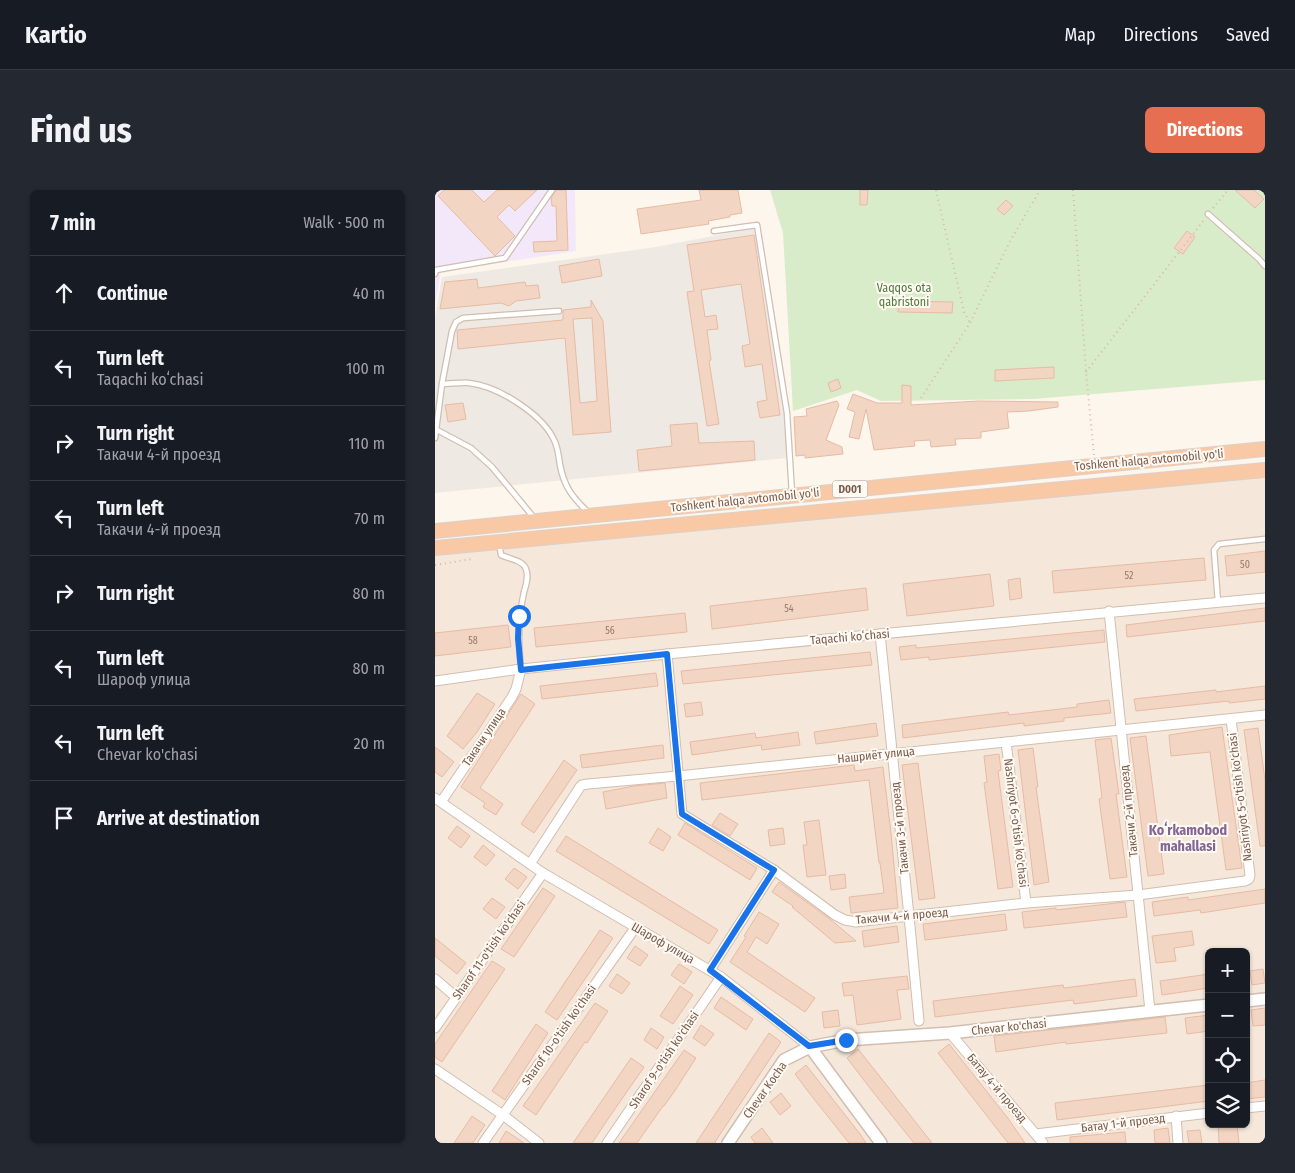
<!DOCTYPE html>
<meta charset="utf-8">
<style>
:root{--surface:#171b24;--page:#242831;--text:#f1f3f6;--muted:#9ea1a6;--line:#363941;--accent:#e76f51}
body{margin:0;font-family:"Fira Sans Condensed",sans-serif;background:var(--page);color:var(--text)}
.controls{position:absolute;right:15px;bottom:15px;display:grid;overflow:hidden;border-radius:8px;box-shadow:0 1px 4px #0004}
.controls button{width:45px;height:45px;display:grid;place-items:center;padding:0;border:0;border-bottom:1px solid var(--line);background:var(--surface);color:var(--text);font:25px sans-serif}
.stop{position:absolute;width:15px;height:15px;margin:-11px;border:4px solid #1a73e8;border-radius:50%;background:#fff}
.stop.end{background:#1a73e8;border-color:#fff;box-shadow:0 1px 5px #0008}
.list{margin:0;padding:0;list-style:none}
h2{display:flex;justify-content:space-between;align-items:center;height:65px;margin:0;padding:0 20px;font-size:21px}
h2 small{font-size:16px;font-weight:400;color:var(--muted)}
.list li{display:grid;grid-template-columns:32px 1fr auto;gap:15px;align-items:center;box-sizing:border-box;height:75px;padding:0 20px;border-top:1px solid var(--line)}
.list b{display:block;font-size:19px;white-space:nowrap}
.list p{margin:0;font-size:16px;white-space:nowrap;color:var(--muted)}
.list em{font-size:16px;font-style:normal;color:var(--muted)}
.icon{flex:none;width:28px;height:28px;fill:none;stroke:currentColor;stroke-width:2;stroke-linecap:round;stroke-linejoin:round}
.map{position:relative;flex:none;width:830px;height:953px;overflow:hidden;border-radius:8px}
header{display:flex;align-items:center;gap:30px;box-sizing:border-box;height:70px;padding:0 25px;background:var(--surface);border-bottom:1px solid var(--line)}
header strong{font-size:24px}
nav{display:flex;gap:28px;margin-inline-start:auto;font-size:18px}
.intro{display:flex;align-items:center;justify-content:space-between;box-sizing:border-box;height:120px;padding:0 30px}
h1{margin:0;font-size:35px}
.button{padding:12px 22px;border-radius:8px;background:var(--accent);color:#fff;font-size:18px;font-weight:700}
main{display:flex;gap:30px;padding:0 30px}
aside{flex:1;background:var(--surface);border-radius:8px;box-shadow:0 1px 4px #0004}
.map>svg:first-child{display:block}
.residential{fill:#f5e8da;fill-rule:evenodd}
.industrial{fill:#efe9e4}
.education{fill:#f3e8fa}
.green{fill:#d8ecc9}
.building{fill:#f3d5c3;stroke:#e6bba3;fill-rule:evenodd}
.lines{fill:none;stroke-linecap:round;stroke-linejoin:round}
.service-casing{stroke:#d1beb0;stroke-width:7}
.minor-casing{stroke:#d1beb0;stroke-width:11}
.tertiary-casing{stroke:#d1beb0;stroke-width:14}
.trunk-casing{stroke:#dad1cd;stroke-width:16}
.path{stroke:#d9b8a5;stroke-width:2;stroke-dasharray:1 4;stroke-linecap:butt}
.service{stroke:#fff;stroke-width:4.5}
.minor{stroke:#fff;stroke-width:9}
.tertiary{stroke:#fff;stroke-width:11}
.trunk{stroke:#f9c8a4;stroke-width:14}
.route{stroke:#1a73e8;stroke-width:6}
.labels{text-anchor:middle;stroke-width:4;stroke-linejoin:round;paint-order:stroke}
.number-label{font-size:10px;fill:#987a6a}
.shield{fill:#fffaf3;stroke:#a28b7f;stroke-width:1}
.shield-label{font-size:11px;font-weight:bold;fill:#7a5c4d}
.park-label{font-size:12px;fill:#537a41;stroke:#fffaf3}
.street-label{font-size:12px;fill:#7a5c4d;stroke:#fffaf3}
.neighbourhood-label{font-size:14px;font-weight:bold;fill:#846695;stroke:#fffaf3}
</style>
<header>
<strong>Kartio</strong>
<nav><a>Map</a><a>Directions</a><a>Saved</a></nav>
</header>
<div class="intro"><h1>Find us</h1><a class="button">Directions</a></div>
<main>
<aside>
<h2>7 min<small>Walk · 500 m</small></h2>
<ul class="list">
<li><svg class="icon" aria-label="ahead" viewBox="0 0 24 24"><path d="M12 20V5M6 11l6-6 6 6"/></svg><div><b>Continue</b></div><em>40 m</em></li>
<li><svg class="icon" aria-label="left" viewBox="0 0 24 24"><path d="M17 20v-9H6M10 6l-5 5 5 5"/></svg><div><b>Turn left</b><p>Taqachi koʻchasi</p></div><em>100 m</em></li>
<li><svg class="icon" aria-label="right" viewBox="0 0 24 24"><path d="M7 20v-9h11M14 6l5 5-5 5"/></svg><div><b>Turn right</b><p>Такачи 4-й проезд</p></div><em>110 m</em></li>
<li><svg class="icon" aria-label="left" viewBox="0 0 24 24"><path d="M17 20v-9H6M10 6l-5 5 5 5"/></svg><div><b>Turn left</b><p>Такачи 4-й проезд</p></div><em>70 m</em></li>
<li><svg class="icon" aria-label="right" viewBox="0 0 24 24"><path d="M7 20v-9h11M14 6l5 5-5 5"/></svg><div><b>Turn right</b></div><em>80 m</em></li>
<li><svg class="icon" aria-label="left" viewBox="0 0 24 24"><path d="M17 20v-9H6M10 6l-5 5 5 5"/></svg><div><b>Turn left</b><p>Шароф улица</p></div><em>80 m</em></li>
<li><svg class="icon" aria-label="left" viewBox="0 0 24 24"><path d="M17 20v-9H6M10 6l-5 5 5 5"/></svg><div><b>Turn left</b><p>Chevar ko'chasi</p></div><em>20 m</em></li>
<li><svg class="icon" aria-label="arrive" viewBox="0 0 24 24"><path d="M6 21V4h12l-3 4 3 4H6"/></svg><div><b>Arrive at destination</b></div></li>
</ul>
</aside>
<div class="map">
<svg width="830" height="953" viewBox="0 0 830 953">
<rect width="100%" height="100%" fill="#fdf6ec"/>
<path class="residential" d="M830 280V953H0V358ZM774 762H811V934H774Z"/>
<path class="industrial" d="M320 38 350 229 352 268 0 303V128L7 87 221 57Z"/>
<path class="education" d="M0 0H140L141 61 6 82 0 116Z"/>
<path class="green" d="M335 0H830V190L598 209 446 211 422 200 358 221 348 43Z"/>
<g class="building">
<path d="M9 0H37L49 12 62 0H102L80 21 74 15 62 27 80 46 60 66 3 6Z"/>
<path d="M121 0H131L133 60 99 62 98 52 122 51 121 16H117L116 8Z"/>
<path d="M264 0H303L307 23 295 25V27L273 31 274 34 206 44 202 19 266 10Z"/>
<path d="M425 0H433L432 15H425Z"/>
<path d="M800 0H819L829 9 820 18Z"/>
<path d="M571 10 578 16 569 25 562 19Z"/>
<path d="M752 41 760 47 748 64 739 58Z"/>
<path d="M319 45 345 225 325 228 322 212 332 210 327 174 310 177 307 156 315 154 306 94 266 100 270 127 281 125 283 139 272 140 276 170 274 171 284 234 272 236 252 102 259 101 252 55Z"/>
<path d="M164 69 167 86 127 93 124 76Z"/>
<path d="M42 89 43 98 90 92 91 96 103 95 105 108 81 111 74 116 66 113 5 119 10 92Z"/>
<path d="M156 110 168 131 176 242 138 245 130 148 23 159 22 140 128 130V120L156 117ZM157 128 162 211 145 213 138 129Z"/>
<path d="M464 111 518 112 517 123 463 122Z"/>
<path d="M619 177V188L560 191V180Z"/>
<path d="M403 189 406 198 396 202 393 193Z"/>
<path d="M467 195 476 196V215L544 211 623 212V217L594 221 572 222 574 238 546 242V248L520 249 521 255 496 257 495 250 479 251 480 256 439 260 431 219 424 249 414 247 420 222 412 219 418 204 442 213H467Z"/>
<path d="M402 211 404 215 391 250 407 257 408 264 370 268V265L361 266 359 227 372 226 371 219Z"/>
<path d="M28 213 31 229 13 232 10 215Z"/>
<path d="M262 233 264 253 319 251 320 270 204 281 202 260 237 256 235 235Z"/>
<path d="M830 361V382L792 386 790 366Z"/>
<path d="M769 368 771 390 619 403 617 381Z"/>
<path d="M555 384 559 416 472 426 468 394Z"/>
<path d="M585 388 587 408 575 410 573 390Z"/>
<path d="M431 398 433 420 277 439 275 416Z"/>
<path d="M830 418V431L692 447 691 435Z"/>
<path d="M250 423 252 442 101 457 99 438Z"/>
<path d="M73 435 76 457 0 466V443Z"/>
<path d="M669 440 670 452 494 470V467L466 470 464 457 481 455V458Z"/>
<path d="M435 462 437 475 248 494 246 481Z"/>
<path d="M221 483 223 496 107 509 105 496Z"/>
<path d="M830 496V509L794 513V511L701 521 699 509 781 500V502Z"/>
<path d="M42 503 60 514 42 542 28 559 12 546Z"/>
<path d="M86 504 100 514 45 598 68 614 61 625 48 617 50 613 26 597Z"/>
<path d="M674 510 676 523 629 528V531L589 536V533L468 548 467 535 573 522 574 525 642 517V514Z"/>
<path d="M266 512 268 525 251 527 249 514Z"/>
<path d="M441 533 443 546 381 554 379 542Z"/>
<path d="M787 537 807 678 791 680 775 562 736 566 734 545Z"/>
<path d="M823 538 830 590V656H825L809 540Z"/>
<path d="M363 542 365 555 327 560 326 555 257 565 255 552 320 543 321 548Z"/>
<path d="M711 546 729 684 713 686 695 548Z"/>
<path d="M676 548 684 604H681L692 687 675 689 664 609 667 608 660 550Z"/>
<path d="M228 555 229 568 147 578 145 565Z"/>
<path d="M0 557 19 572 7 587 0 582Z"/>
<path d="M598 558 603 597H601L614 692 599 695 583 560Z"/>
<path d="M564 564 566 580 563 581 578 697 563 699 549 593 552 592 549 566Z"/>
<path d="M129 570 142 580 99 643 86 634Z"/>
<path d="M483 573 500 708 484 710 467 575Z"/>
<path d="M419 575 420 581 448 577 456 643 463 718 416 723 414 707 449 703 445 673H444L434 590 267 610 265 593Z"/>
<path d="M230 593 232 608 171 619 168 602 199 596Z"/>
<path d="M285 623 303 634 295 646 277 635Z"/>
<path d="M384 630 391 685 372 687 368 655H372L369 632Z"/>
<path d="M250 633 322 678 315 690 243 645Z"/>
<path d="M22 636 35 646 26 658 13 648Z"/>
<path d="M223 638 236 647 228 661 214 653Z"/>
<path d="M348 638 350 654 335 656 333 640Z"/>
<path d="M131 646 283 740 274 754 121 661Z"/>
<path d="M48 655 60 665 51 676 39 667Z"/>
<path d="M79 678 92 687 83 699 70 689Z"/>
<path d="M410 684 411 698 396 700 394 686Z"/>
<path d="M344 692 395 729 421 751 400 753 357 717 358 716 337 702Z"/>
<path d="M108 698 120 706 79 767 66 759Z"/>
<path d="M830 699V713L766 723 765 720 719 726 717 712 753 707V710Z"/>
<path d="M57 708 70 717 61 729 48 719Z"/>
<path d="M690 712 692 727 589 738 587 722 621 718V720Z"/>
<path d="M324 722 344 734 332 754 321 747 312 762 380 808 370 822 295 772 311 747 309 746Z"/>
<path d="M570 724 572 740 490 750 488 734Z"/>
<path d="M462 736 464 752 429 757 427 741Z"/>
<path d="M165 740 178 748 122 830 110 822Z"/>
<path d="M757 741 759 755 739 758 741 771 721 773 717 746Z"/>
<path d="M0 748 31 773 22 784 0 766Z"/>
<path d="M200 756 213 765 205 776 192 768Z"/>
<path d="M57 771 70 779 7 872 0 867V854Z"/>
<path d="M244 774 257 782 249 794 236 785Z"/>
<path d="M828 779 830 793 817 795 815 781Z"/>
<path d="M182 784 195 793 187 804 174 796Z"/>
<path d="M774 784V798L727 805 725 791Z"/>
<path d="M472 786 474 799 462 800 466 829 422 835 418 805 409 806 407 793Z"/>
<path d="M700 789 702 806 639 814 638 810 500 827 498 811 628 795 629 798Z"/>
<path d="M245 796 258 805 238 834 225 826Z"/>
<path d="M286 807 318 829 311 840 279 818Z"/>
<path d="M160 813 173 821 152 853 150 852 101 925 88 916Z"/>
<path d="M830 818V835L818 836 816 820Z"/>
<path d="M403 820 405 836 389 838 387 822Z"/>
<path d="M774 825V841L752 844 750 828Z"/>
<path d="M730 827 732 843 631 854V852L561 862 559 846Z"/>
<path d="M101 834 113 843 70 910 57 901Z"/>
<path d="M266 835 279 844 270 856 258 848Z"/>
<path d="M216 838 229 847 222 859 209 850Z"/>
<path d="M334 843 346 852 280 952 281 953H261Z"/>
<path d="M514 854 572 927 590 953H573L503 863Z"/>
<path d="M423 859 457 902 497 953H479L438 902 412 868Z"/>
<path d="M249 860 261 868 239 902 229 916H228L202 953H184Z"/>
<path d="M196 868 209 877 173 929 157 953H138Z"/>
<path d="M371 875 425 944 431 953H414L375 904 360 884Z"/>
<path d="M830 890V907L811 909V893Z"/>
<path d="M774 895V911L622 930 620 913Z"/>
<path d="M346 903 356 916 345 925 335 912Z"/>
<path d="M37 926 50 935 38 953H19Z"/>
<path d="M783 934H802L804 953H784Z"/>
<path d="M327 938 338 953H320L316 947Z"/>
<path d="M733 938 735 953H720L719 940Z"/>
<path d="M765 940 767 953H754L752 941Z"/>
<path d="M71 941 89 953H64Z"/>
<path d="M690 942 691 953H635V947Z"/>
</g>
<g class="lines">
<defs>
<g id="service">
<path d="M773 24 824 69 830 76"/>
<path d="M279 41 322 35 352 223 357 304"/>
<path d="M0 84 1 80 70 68 117 0"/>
<path d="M7 194C16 194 26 192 34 193 63 196 109 225 120 252 123 259 124 268 125 275 129 297 138 308 154 323"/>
<path d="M2 240 36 258 57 277 100 329"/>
<path d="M0 248 7 194 17 141 21 132 28 128 124 121"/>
<path d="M64 353 66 365C74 369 88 370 91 379 94 387 91 395 89 402 83 430 83 451 86 479"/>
<path d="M783 412 779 360 784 354 830 349"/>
</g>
<g id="minor">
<path d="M674 421 715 821"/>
<path d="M445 444 474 726 484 831"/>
<path d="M232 464 247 624 339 680 400 725 410 730 421 732 591 713 703 705 810 691 814 689 815 685 796 529"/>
<path d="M0 491 86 479 232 464 830 408"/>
<path d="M571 552 591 713"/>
<path d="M0 608 108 683 286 787 375 857"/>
<path d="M6 612 77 507 81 499 86 479"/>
<path d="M95 674 145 597 147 595 153 594 243 586 830 525"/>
<path d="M275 780 339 680"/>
<path d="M0 789 21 807"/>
<path d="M0 838 108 683"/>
<path d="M515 843 608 953"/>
<path d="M0 879 68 925 104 953"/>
<path d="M811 918 830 916"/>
<path d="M741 926 743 953"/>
<path d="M601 944 774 923"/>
<path d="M48 953 200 738"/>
<path d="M172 953 286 787"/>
</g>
<g id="tertiary">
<path d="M811 811 830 809"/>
<path d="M375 857 446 953"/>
<path d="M293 953 349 870 375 857 411 850 515 843 774 815"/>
</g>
<g id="trunk">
<path d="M0 341 830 259"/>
<path d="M0 358 830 280"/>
</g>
</defs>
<use href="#service" class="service-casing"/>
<use href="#minor" class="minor-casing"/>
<use href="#tertiary" class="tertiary-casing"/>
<use href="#trunk" class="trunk-casing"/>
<g class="path">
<path d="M501 0 529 122 535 133"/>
<path d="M638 0 651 182 659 265"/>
<path d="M778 18 793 0"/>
<path d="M651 182 769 30"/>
<path d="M486 208 535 133 574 53 605 0"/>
<path d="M0 375 37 369"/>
</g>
<use href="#service" class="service"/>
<use href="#minor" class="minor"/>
<use href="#tertiary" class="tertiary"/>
<use href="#trunk" class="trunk"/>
</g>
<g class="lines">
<path class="route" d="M84 426 83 448 86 480 232 464 247 624 339 680 275 780 374 856 411 850"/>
</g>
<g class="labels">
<g class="number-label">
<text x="810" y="378">50</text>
<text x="694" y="389">52</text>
<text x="354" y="422">54</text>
<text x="175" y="444">56</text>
<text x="38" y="454">58</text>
</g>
<rect class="shield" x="397.5" y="290.5" width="35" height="17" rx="4"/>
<g class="shield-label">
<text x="415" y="303">D001</text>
</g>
<g class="park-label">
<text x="469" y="102">Vaqqos ota<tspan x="469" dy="14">qabristoni</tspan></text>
</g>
<g class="street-label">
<text transform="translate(714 270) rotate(-5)" y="4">Toshkent halqa avtomobil yo'li</text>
<text transform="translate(310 310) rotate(-6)" y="4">Toshkent halqa avtomobil yo'li</text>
<text transform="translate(415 447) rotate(-5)" y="4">Taqachi koʻchasi</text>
<text transform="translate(49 547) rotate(-56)" y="4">Такачи улица</text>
<text transform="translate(441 565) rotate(-6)" y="4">Нашриёт улица</text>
<text transform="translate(805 607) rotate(-97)" y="4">Nashriyot 5-o'tish ko'chasi</text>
<text transform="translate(694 621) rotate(-96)" y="4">Такачи 2-й проезд</text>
<text transform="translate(581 633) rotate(83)" y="4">Nashriyot 6-o'tish ko'chasi</text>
<text transform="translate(465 638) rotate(-96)" y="4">Такачи 3-й проезд</text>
<text transform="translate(467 726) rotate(-5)" y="4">Такачи 4-й проезд</text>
<text transform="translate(228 753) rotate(30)" y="4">Шароф улица</text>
<text transform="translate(54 760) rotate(-55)" y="4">Sharof 11-o'tish ko'chasi</text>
<text transform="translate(574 837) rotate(-6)" y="4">Chevar ko'chasi</text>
<text transform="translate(124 845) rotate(-55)" y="4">Sharof 10-o'tish ko'chasi</text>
<text transform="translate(229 870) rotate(-56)" y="4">Sharof 9-o'tish ko'chasi</text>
<text transform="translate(562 898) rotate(50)" y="4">Батау 4-й проезд</text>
<text transform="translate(330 900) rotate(-55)" y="4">Chevar Kocha</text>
<text transform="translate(688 933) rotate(-7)" y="4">Батау 1-й проезд</text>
</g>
<g class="neighbourhood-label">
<text x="753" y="645">Koʻrkamobod<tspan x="753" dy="16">mahallasi</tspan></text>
</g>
</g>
</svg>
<div class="controls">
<button>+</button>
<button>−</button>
<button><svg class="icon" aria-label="locate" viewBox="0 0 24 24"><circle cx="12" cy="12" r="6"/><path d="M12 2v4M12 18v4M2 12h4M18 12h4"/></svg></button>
<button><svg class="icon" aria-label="layers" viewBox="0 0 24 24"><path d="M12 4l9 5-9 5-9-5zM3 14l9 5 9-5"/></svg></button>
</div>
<div class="stop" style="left:84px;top:426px"></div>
<div class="stop end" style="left:411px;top:850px"></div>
</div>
</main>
